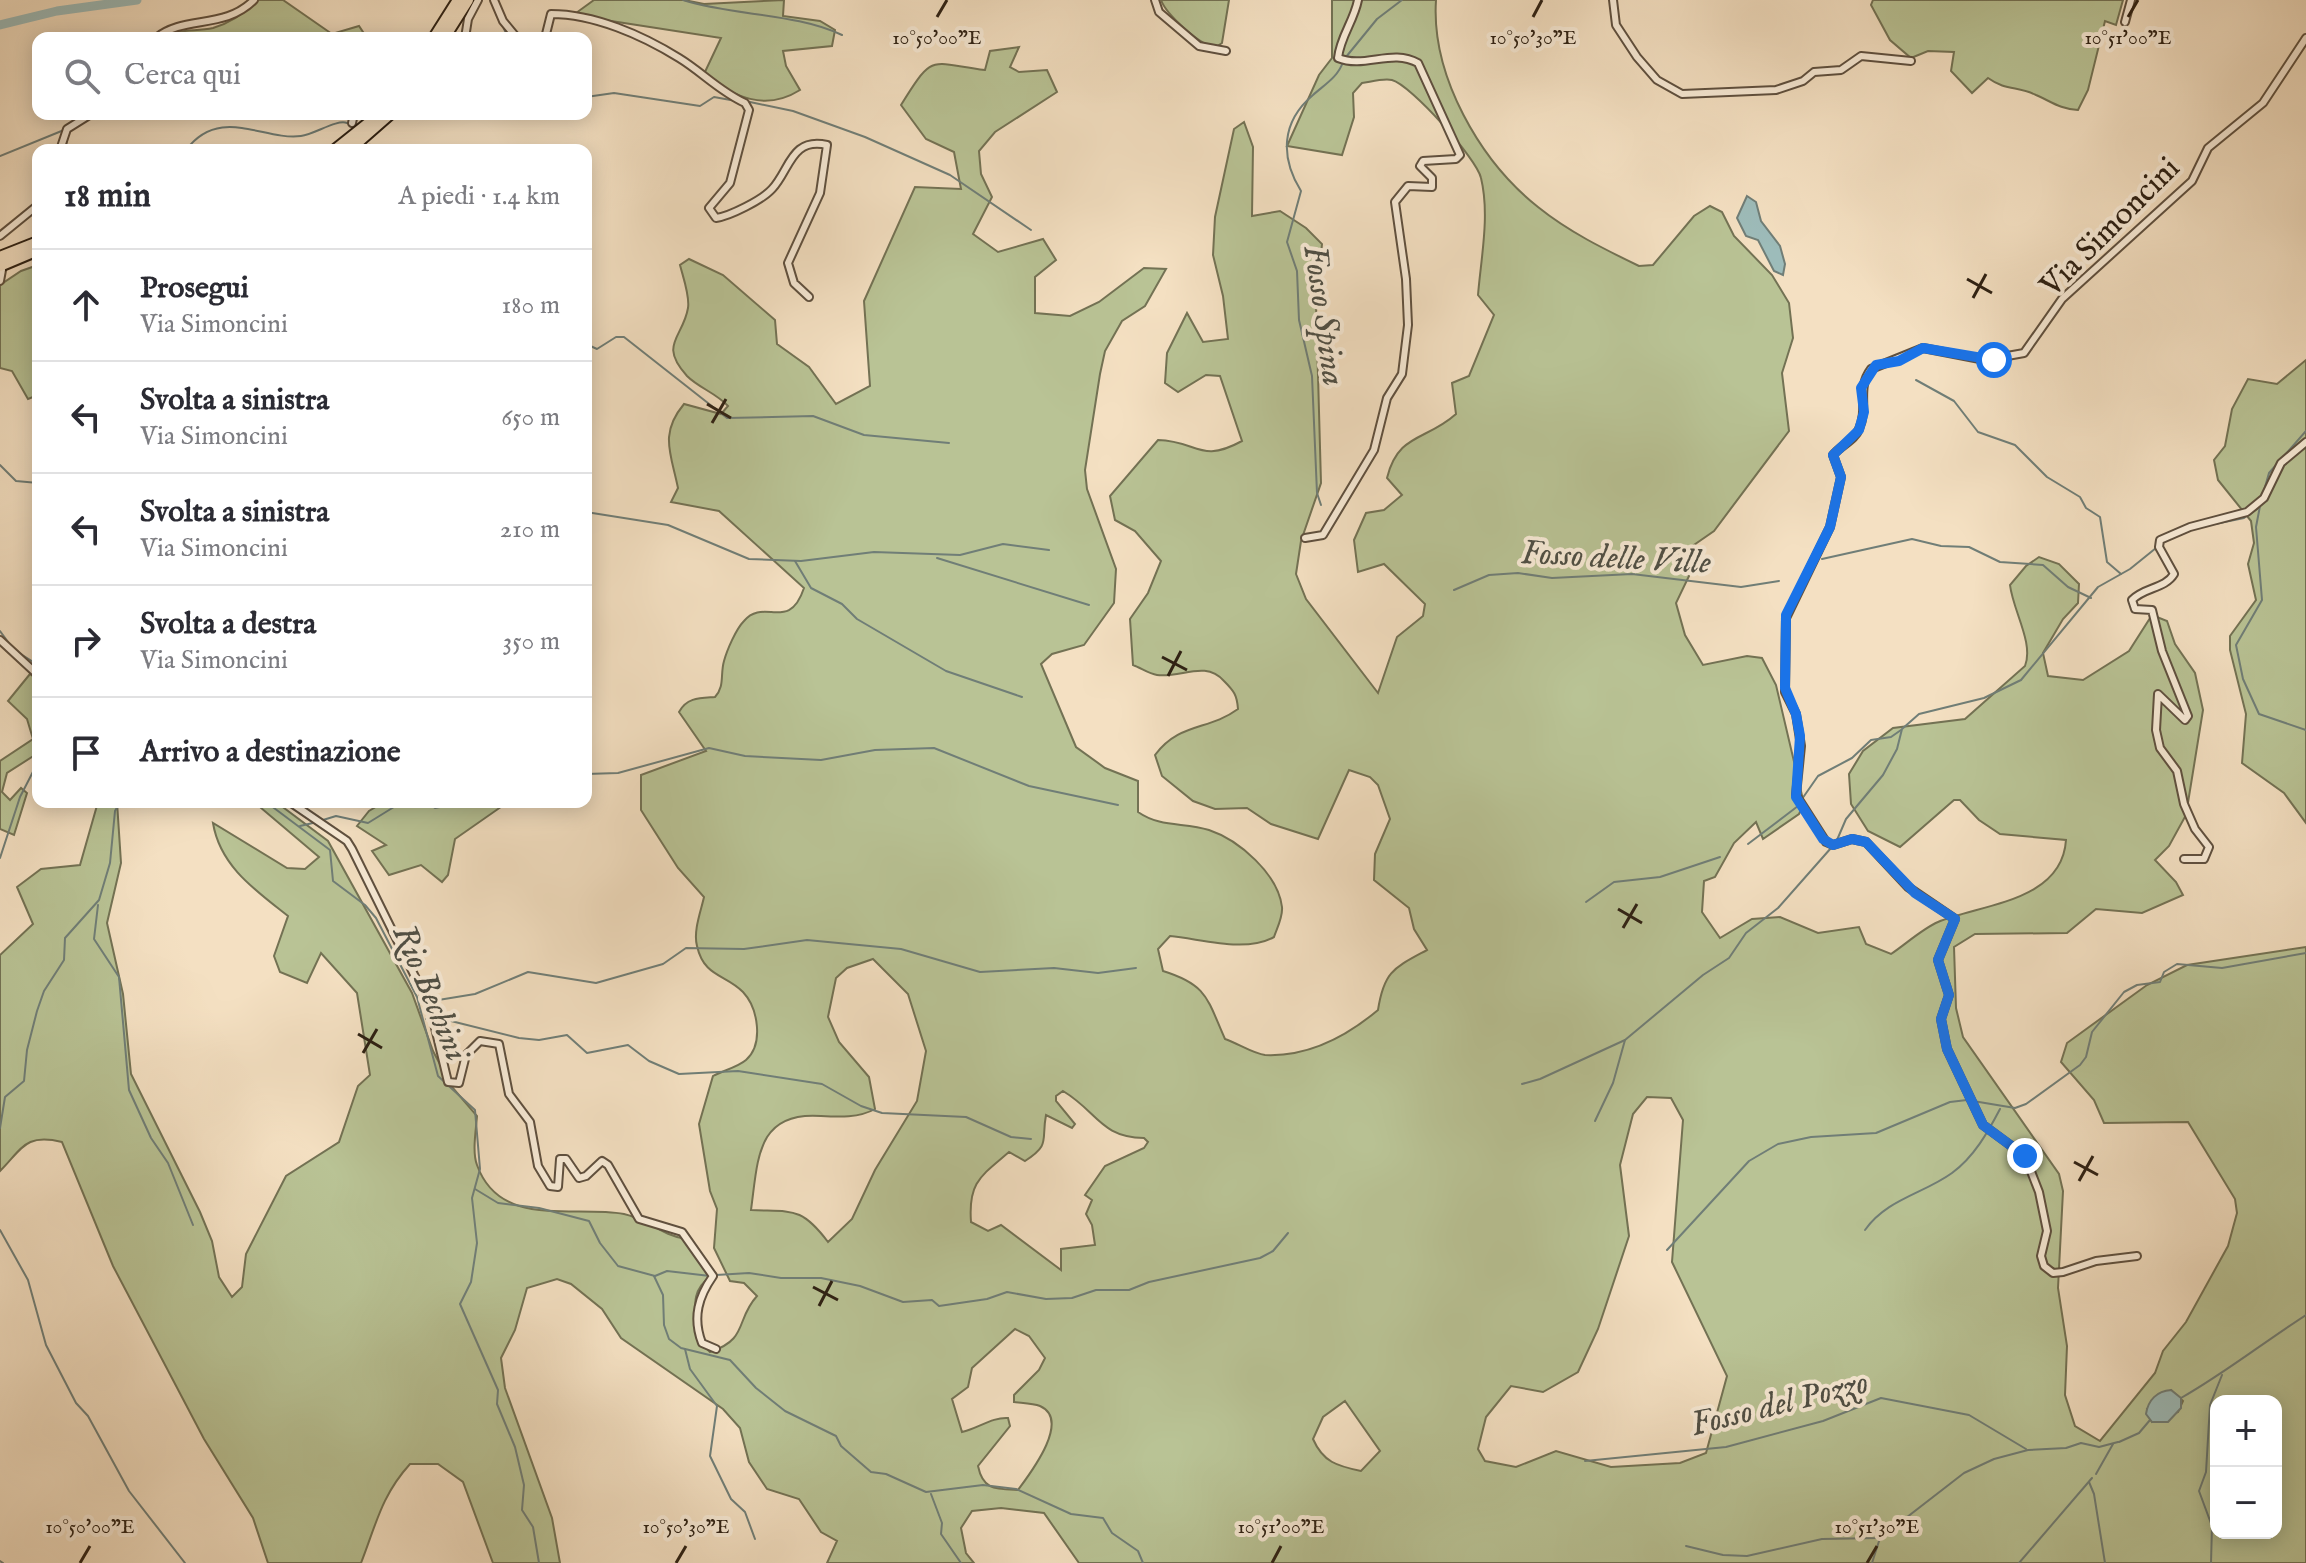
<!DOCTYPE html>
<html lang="it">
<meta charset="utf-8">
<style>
:root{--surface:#fff;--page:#f2f2f3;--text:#2b2b33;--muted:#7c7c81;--line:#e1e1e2}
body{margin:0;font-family:"IM FELL English",serif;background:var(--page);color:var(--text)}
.controls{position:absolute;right:24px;bottom:24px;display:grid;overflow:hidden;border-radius:16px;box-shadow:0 4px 20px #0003}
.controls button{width:72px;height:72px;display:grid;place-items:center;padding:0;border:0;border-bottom:2px solid var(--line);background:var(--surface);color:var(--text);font:40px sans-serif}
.stop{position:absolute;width:24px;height:24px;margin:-18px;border:6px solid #1a73e8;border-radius:50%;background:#fff}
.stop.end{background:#1a73e8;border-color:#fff;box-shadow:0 2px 8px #0008}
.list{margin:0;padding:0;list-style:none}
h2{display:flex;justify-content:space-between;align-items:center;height:104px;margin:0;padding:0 32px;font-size:34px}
h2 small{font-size:26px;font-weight:400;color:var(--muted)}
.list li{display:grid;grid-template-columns:52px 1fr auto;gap:24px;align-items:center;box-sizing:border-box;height:112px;padding:0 32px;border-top:2px solid var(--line)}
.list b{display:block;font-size:30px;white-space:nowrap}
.list p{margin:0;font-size:26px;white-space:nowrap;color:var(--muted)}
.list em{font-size:26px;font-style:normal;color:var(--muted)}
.icon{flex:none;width:44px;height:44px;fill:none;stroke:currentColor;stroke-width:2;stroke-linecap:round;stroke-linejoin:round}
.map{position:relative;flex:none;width:2306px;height:1563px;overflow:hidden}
.search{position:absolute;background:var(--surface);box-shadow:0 4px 20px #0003;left:32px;top:32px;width:560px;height:88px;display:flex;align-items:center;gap:20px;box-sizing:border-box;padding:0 28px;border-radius:16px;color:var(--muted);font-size:30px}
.panel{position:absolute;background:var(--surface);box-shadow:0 4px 20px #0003;left:32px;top:144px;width:560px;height:664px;border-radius:16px}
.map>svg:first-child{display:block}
.green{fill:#b9c395;stroke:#737254;stroke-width:2;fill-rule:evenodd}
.water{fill:#9dbcba;stroke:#707e77;stroke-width:2}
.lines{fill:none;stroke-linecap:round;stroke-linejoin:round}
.stream{stroke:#707e77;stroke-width:2}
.river{stroke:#9dbcba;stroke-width:9}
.minor-tunnel{stroke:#ccba9f;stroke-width:6;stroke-dasharray:6 3;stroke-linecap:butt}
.minor-casing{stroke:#5f503f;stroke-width:10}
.motorway-casing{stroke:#2d2013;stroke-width:14}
.minor{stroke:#f8ebd7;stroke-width:6}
.motorway{stroke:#f4e0c2;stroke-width:10}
.route{stroke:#1a73e8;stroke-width:10}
.ticks{fill:none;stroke:#2d2013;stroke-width:3}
.labels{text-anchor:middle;stroke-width:8;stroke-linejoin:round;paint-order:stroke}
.street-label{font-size:32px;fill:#2d2013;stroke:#f8ebd7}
.water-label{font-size:34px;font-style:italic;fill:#4f4f45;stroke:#f8ebd7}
.ticks-label{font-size:20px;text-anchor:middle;fill:#2d2013;stroke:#f8ebd7;stroke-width:8;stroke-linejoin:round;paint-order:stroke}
</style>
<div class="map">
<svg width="2306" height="1563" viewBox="0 0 2306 1563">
<rect width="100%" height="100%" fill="#f4e0c2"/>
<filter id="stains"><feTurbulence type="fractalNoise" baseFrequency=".0025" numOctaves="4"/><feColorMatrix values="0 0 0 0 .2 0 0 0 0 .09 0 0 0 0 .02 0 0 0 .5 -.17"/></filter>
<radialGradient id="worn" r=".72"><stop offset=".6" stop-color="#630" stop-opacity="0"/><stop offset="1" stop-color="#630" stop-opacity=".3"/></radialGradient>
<g class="green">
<path d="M258 0H283L332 34 359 26 367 38H162C180 28 194 32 213 28 231 23 246 12 258 0Z"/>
<path d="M594 0H684L704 4 784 0 783 16 820 21 835 30 832 46 783 51 786 66 800 90C765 112 734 97 704 74L721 38 579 16 576 13Z"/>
<path d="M1161 0H1229L1222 43 1216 47C1201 47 1166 14 1161 0Z"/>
<path d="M1332 0H1436C1431 76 1480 161 1538 207 1569 232 1604 249 1639 266L1653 265 1694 216 1710 206 1722 212 1734 236 1772 275 1789 303 1793 338 1782 373 1789 431 1714 531 1678 556 1689 576 1676 603 1685 635 1703 665 1747 656 1762 658 1776 685 1804 804 1799 814 1763 839 1756 822 1734 843 1715 877 1704 881 1702 912 1720 938 1752 919 1780 917 1818 933 1859 927 1866 944 1891 954C1906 944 1922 929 1938 922 1981 904 2062 902 2066 840L2000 834 1979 820 1960 800H1954L1900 847 1868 831 1851 804 1849 774 1863 751 1893 728 1965 719 2025 666C2034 643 2013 611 2010 585L2026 566 2039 557 2059 564 2079 584 2078 603 2063 619 2043 653 2048 676 2083 680 2129 651 2152 615 2167 621 2175 644 2195 673 2203 710 2186 815 2169 846 2155 860 2176 882 2183 895 2142 913 2096 909 2067 933 1975 934 1954 947 1956 1008 1963 1037 2059 1174 2063 1191 2058 1288 2067 1346 2065 1395 2075 1426 2100 1441 2155 1373 2163 1351 2186 1322 2228 1246 2237 1213 2235 1199 2188 1122 2104 1123 2094 1100 2061 1062 2067 1043 2147 985 2187 965 2306 947V1563H1079L1044 1513 1001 1508 972 1511 961 1528 966 1553 974 1563H827L837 1541 821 1532 799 1499 767 1489 749 1462 740 1428 723 1409 621 1338 602 1309 571 1284 557 1279 527 1288 515 1330 501 1358 505 1388 552 1518 560 1563H493L463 1482 438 1464H410C381 1496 376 1525 361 1563H268L253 1518 204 1439 113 1266 62 1142C25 1133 22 1149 0 1171V955L33 924 17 887 41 869 80 865 98 802H117L121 863 107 923 123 994 131 1074 200 1212 212 1241 219 1277 232 1297 242 1287 246 1254 286 1176 339 1142 358 1086 370 1075 357 993 321 953 307 983 280 972 274 956 288 916C255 890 220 866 213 823L287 868 305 869 319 857 254 802H276L328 841 412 993 433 1051 452 1087 477 1116C476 1130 472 1152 477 1165 500 1229 573 1205 624 1214 647 1219 661 1235 686 1239L710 1277C688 1292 697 1314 696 1337L710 1352C749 1339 735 1320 757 1296L744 1283 730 1281 714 1248 717 1209 710 1191 699 1124 713 1076C722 1071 738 1067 746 1060 764 1044 758 1008 743 992 725 974 704 977 697 946 693 931 701 911 704 897L678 868 641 810V775L706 751 679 712C687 697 701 698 715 697 725 686 720 675 724 661 727 650 736 629 744 621 764 597 789 633 804 588L719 511 671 502 678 488C671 453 659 434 684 404L721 414 728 406C716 393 699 388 687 376 658 344 683 338 688 308 690 296 683 277 680 265L689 259 723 275 775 320 777 344 809 367 836 404 870 386 864 301 915 187 961 189 954 152 926 139 901 105C934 52 929 63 985 70L990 51 1019 47 1010 67 1019 72 1047 70 1057 92 995 132 979 151 981 174 992 197 973 234 998 252 1043 239 1056 260 1035 277V313L1070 316 1099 302 1144 268 1166 269 1145 306 1122 321 1105 351 1100 374 1085 470 1087 489 1116 569 1114 603 1084 645 1052 654 1041 664 1076 747 1105 768 1138 781V812C1161 828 1184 822 1209 830 1239 840 1278 874 1282 907 1283 917 1277 928 1274 937 1245 953 1202 939 1170 936L1158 949 1163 971C1208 985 1207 999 1225 1039 1237 1043 1254 1054 1265 1055 1308 1057 1347 1036 1378 1010 1384 971 1394 968 1427 950L1414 929 1409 908 1374 880 1375 854 1390 819 1378 785 1370 777 1349 770 1318 839 1271 824 1247 808 1215 809 1193 801 1162 776 1155 755C1180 722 1208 731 1238 709 1237 695 1234 691 1224 681 1205 660 1182 678 1157 675 1149 674 1141 668 1133 665L1130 619 1148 593 1161 561 1135 531 1115 520 1110 496 1158 440C1198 441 1200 464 1242 441L1220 376 1206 375 1178 392 1165 383 1167 353 1187 313 1203 342 1228 339 1223 296 1213 255 1215 217 1234 129 1244 122 1253 147 1252 216 1280 211 1306 228 1322 244 1316 303 1321 483 1301 541 1296 574 1306 599 1378 693 1397 637 1423 616 1425 604 1384 564 1358 572 1354 540 1366 513 1384 510 1402 495 1387 478C1398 433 1426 441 1456 414L1452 383 1469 376 1494 315 1478 295C1481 258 1490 215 1481 178 1477 159 1411 85 1392 80 1383 78 1370 82 1362 83L1353 93 1354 117 1342 155 1287 146 1319 75 1332 58ZM873 959 908 994 926 1051 917 1101 875 1170 852 1219 828 1242C801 1206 792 1212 751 1210 758 1160 756 1111 821 1116 839 1117 859 1118 875 1109L869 1077 839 1042 828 1017 836 978 847 968ZM1063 1091C1098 1112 1100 1137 1144 1138L1148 1142 1144 1148 1105 1166 1085 1195 1092 1200 1086 1214 1092 1225 1095 1245 1061 1249V1270L1001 1225 988 1231 971 1222C968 1182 981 1176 1009 1152L1025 1161C1051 1144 1041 1141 1046 1115L1072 1128 1075 1124 1056 1101V1096ZM1647 1097 1671 1098 1683 1120 1672 1262 1727 1376 1706 1453 1680 1463 1611 1467 1556 1451 1516 1467 1485 1461 1478 1449 1486 1417 1511 1386 1543 1392 1578 1372 1598 1329 1629 1236 1620 1165 1633 1114ZM1015 1329 1029 1336 1045 1358 1039 1370 1014 1395V1402C1022 1403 1033 1403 1040 1406 1072 1420 1029 1475 1018 1490 995 1489 983 1490 978 1466L1010 1426 1008 1418C992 1417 979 1428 962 1432L952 1399 968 1387 972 1368ZM2171 1390 2183 1401 2178 1412 2152 1422 2147 1409ZM1345 1401 1380 1451 1361 1471C1337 1466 1323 1462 1313 1439L1323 1417ZM2216 1401H2276V1533H2216Z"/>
<path d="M1873 0H2123L2116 25 2105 21 2088 90 2078 110C2060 109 2052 102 2036 95 2018 86 2006 91 1988 78L1972 93 1951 71 1954 52 1928 51 1911 58 1890 40 1871 5Z"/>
<path d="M38 265V395L28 399 12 371 0 368V285L21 271Z"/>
<path d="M2306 360V823L2284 793 2242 763 2246 714 2230 650V636L2256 600 2248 564 2254 543 2251 521 2218 480 2214 460 2225 446 2232 409 2248 379 2277 384Z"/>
<path d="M30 674 38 680V753L7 773 2 792 10 800 21 788 27 793 14 835 0 829V761L33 739 27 719 8 701Z"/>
<path d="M384 802H434L437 806 449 802H508L455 839 448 875 442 882 421 865 389 875 372 851 386 845 357 826 369 811Z"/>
</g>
<g class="water">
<path d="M1747 196 1756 202 1761 221 1780 246 1785 264 1783 275 1774 271 1758 240 1746 236 1737 218Z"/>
<path d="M2171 1390 2181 1398V1408L2168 1422H2152L2146 1414C2148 1400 2157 1391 2171 1390Z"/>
</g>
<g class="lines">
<g class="stream">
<path d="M683 0C733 16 796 13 842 35"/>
<path d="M502 24 508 38"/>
<path d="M1346 57 1377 19 1402 0"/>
<path d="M586 97 614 93 700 106 714 97 736 101"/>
<path d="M750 102 793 111 865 137 950 175 1031 230"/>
<path d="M65 150 68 135"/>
<path d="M186 150C220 105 263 141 301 136 315 134 337 119 347 123"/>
<path d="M0 156 64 130"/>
<path d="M586 344 597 349 616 337H624L727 418 813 416 864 435 949 443"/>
<path d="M1916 380 1954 401 1978 432 2015 445 2047 477 2080 497 2086 508 2100 517 2107 562 2121 574"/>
<path d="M0 465 16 481 38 483"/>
<path d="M2263 494 2269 473 2306 431"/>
<path d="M1321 505 1317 493 1312 376 1299 320 1297 271 1287 242 1301 191C1280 157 1281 122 1313 95 1324 85 1338 77 1343 62"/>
<path d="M2260 506 2256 527 2262 600 2236 645 2243 679 2259 714 2306 730"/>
<path d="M586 512 668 525 749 559 801 561 874 552 960 555 1003 544 1049 550"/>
<path d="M2215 524 2244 518 2257 509"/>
<path d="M937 558 1089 605"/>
<path d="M1822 559 1912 539 1941 546 1969 547 2000 562 2043 565 2068 587 2091 598"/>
<path d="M795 561 811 588 842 604 857 619 946 671 1022 697"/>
<path d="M1454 590 1489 575 1518 573 1552 578 1632 574 1741 587 1779 581"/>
<path d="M0 631 11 646"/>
<path d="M16 651 38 665"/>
<path d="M586 774 618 773 709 748 745 756 821 760 875 750 934 748 1029 786 1118 805"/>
<path d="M1802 799 1818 776 1852 758 1871 740 1891 737 1901 730"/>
<path d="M266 802 330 850 333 881 365 905 376 918 417 997 438 1076 475 1110 480 1169 472 1198 477 1243 471 1282 460 1304 498 1390 497 1404 515 1447 524 1485 522 1510 533 1527 539 1563"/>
<path d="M426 802 435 808 465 802"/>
<path d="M323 820 336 816 368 823 402 802"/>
<path d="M300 826 317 822"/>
<path d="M1837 840 1846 819 1883 775 1897 749 1902 729 1919 714 1984 698 2021 680 2098 587 2130 569 2156 548"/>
<path d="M1748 844 1798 806"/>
<path d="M0 858 20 797 38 762"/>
<path d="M1586 902 1614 882 1660 877 1720 857"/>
<path d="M98 905 94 939 119 977 129 1090 151 1138 168 1163 193 1225"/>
<path d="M420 1003 475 994 528 972 596 983 663 964 686 948 744 949 807 940 901 949 980 972 1054 968 1098 973 1136 968"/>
<path d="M426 1019 439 1018 519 1038 539 1040 567 1035 587 1053 628 1045 649 1061 679 1074 738 1071 822 1084 861 1106 882 1113 966 1117 1011 1137 1031 1139"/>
<path d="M1522 1084 1540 1079 1625 1040 1703 975 1729 958 1746 933 1778 908 1831 848"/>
<path d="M1595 1121 1613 1083 1625 1040"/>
<path d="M0 1128 5 1097 24 1081 27 1050 37 1011 44 991 64 960 65 938 99 900 110 863 115 811 120 802"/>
<path d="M475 1189 498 1203 539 1208 589 1221 600 1243 618 1266 655 1276 667 1271 710 1276"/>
<path d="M0 1230 28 1280 46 1345 76 1403 88 1416 129 1491 185 1563"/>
<path d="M1865 1230C1887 1199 1923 1194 1952 1173 1974 1157 1988 1132 2000 1109"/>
<path d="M1667 1250 1749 1161 1778 1144 1811 1137 1876 1133 1950 1102 1967 1100 2015 1108 2026 1104 2080 1065 2086 1057 2092 1032 2124 992 2137 985 2160 982 2164 972 2177 964 2222 968 2306 953"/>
<path d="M716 1275 749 1273 781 1278H821L860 1286 903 1302 932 1300 939 1306 987 1299 1007 1292 1046 1299 1072 1298 1096 1290H1129L1149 1282 1260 1258 1273 1251 1288 1233"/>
<path d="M654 1276 663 1295 664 1325 669 1339 681 1348 730 1360 756 1388 785 1411 836 1436 841 1446 871 1472 886 1474 926 1492 983 1485 1016 1489 1071 1514 1103 1518 1112 1533 1138 1551 1143 1563"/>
<path d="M685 1349 690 1369 717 1406 710 1456 731 1499 745 1512 755 1539"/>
<path d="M2181 1398C2225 1373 2264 1342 2306 1315"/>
<path d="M2119 1442 2139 1433 2150 1420"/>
<path d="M1585 1461 1726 1447 1823 1421 1881 1398 1969 1415 2026 1449"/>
<path d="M2096 1474 2113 1444"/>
<path d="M2089 1482 2094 1494 2105 1563"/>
<path d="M931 1494 942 1523 941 1534 961 1563"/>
<path d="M1686 1546 1723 1555 1747 1556 1822 1539 1880 1538 1964 1473 1994 1459 2028 1450 2066 1448 2081 1443 2099 1447 2118 1442"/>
<path d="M0 1561 3 1563"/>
<path d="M1872 1563 1880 1538"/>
<path d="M2019 1563 2092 1478"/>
<path d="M2211 1563 2212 1526 2199 1491 2206 1472 2210 1405 2222 1375"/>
</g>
<path class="river" d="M0 25 57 11 137 0"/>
<path class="minor-tunnel" d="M352 123 371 150"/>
<defs>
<g id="minor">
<path d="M494 0 503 21 517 38"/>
<path d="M1155 0 1159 12 1199 46 1226 51"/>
<path d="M1613 0 1616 25 1637 57 1657 80 1682 94 1776 90 1803 81 1814 72 1841 70 1861 56 1911 61"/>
<path d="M2125 22 2131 0"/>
<path d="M156 38C184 15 224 30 254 0"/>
<path d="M465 38 468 19 478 0"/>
<path d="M545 38 551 14C594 14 642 35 679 58 702 72 719 91 745 103L749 110 730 183 709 208 716 218C730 216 762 200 772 189 790 170 791 137 827 145L820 193 788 263 794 283 809 297"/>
<path d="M352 123 354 114"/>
<path d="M60 150 67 129 91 114"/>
<path d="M0 236 38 205"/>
<path d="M0 281 2 270"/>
<path d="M1305 538 1323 535 1374 450 1387 398 1402 374 1408 325 1406 279 1395 202 1408 186 1432 187V178L1420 166 1423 161 1456 159 1460 155 1418 63C1392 48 1365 69 1338 58 1340 37 1354 21 1358 0"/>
<path d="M0 640 38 675"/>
<path d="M290 802 347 841 352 849 430 1007 448 1082 459 1083 466 1055 480 1041 499 1044 509 1094 530 1122 538 1166 550 1186 558 1187 560 1159H566L579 1178 586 1176 602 1161 608 1165 639 1219 682 1232 713 1276C699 1296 692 1317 702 1343L716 1349"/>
<path d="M2184 859H2204L2209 847 2195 829 2184 804 2177 771 2160 748 2156 730 2158 694 2185 720 2188 716 2162 651 2152 610 2135 609 2132 600C2144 587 2165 589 2174 574L2159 547 2160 540 2190 527 2247 512 2264 498 2281 463 2306 442"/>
<path d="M2137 1256 2096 1261 2063 1272 2053 1273 2044 1266 2041 1256 2047 1231 2039 1192 2025 1156 1983 1125 1947 1049 1941 1019 1949 995 1938 960 1955 919 1908 887 1866 842 1852 839 1833 845 1826 842 1796 795 1801 746 1796 714 1785 692 1786 618 1830 527 1841 477 1833 455C1841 445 1855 440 1859 429 1869 407 1856 389 1871 369L1923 348 1985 360 2024 353 2062 299 2192 181 2208 148 2263 103 2306 38"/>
</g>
<g id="motorway">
<path d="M434 38 458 0"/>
<path d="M444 38 468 0"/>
<path d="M335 150 380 114"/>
<path d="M349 150 390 114"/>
<path d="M0 257 38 242"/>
<path d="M0 266 38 250"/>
</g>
</defs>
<use href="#minor" class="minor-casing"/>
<use href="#motorway" class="motorway-casing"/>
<use href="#minor" class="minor"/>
<use href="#motorway" class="motorway"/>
</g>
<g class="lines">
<path class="route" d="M1994 360 1923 348 1899 361 1876 365 1861 388 1864 412 1859 430 1833 455 1841 477 1830 527 1786 615 1785 688 1796 714 1800 736 1796 797 1823 839 1833 845 1852 839 1866 842 1915 893 1955 919 1938 960 1949 995 1941 1019 1947 1049 1983 1125 2025 1156"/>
</g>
<path class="ticks" d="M937 17 947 0M1533 17 1542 0M2128 17 2138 0M1967 279 1992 293M1973 298 1986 274M707 404 731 418M712 423 726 399M1162 657 1187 670M1168 676 1181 651M1618 909 1642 923M1623 928 1637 904M358 1034 382 1048M363 1053 377 1029M2074 1162 2098 1175M2079 1181 2093 1156M813 1287 838 1300M819 1306 832 1281M80 1563 90 1546M676 1563 686 1546M1272 1563 1281 1546M1867 1563 1877 1546"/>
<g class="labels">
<g class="street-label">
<text transform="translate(2109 226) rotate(-45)" y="11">Via Simoncini</text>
</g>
<g class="water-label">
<text transform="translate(1326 315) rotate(82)" y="12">Fosso Spina</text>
<text transform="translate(1616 556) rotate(3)" y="12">Fosso delle Ville</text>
<text transform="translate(432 992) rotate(67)" y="12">Rio Bechini</text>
<text transform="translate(1779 1402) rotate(-14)" y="12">Fosso del Pozzo</text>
</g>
</g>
<g class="ticks-label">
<text x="937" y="44">10°50'00"E</text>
<text x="1533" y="44">10°50'30"E</text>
<text x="2128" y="44">10°51'00"E</text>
<text x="90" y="1533">10°50'00"E</text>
<text x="686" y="1533">10°50'30"E</text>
<text x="1281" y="1533">10°51'00"E</text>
<text x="1877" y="1533">10°51'30"E</text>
</g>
<rect width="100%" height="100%" filter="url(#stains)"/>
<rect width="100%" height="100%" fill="url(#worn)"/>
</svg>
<div class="controls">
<button>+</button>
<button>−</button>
</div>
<div class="stop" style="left:1994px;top:360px"></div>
<div class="stop end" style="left:2025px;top:1156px"></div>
<div class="search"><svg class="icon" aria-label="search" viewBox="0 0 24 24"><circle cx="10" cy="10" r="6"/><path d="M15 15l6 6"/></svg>Cerca qui</div>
<section class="panel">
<h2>18 min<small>A piedi · 1.4 km</small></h2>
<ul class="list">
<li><svg class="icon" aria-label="ahead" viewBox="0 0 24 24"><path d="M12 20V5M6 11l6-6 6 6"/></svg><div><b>Prosegui</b><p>Via Simoncini</p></div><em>180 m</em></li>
<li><svg class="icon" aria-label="left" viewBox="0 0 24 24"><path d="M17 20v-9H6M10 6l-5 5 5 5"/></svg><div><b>Svolta a sinistra</b><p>Via Simoncini</p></div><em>650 m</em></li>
<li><svg class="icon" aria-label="left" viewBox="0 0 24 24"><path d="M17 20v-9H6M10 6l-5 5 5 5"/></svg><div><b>Svolta a sinistra</b><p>Via Simoncini</p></div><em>210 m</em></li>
<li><svg class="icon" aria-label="right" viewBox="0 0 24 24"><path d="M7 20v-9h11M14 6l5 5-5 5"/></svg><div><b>Svolta a destra</b><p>Via Simoncini</p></div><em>350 m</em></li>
<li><svg class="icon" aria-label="arrive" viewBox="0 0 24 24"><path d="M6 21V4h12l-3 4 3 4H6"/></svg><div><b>Arrivo a destinazione</b></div></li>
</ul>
</section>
</div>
